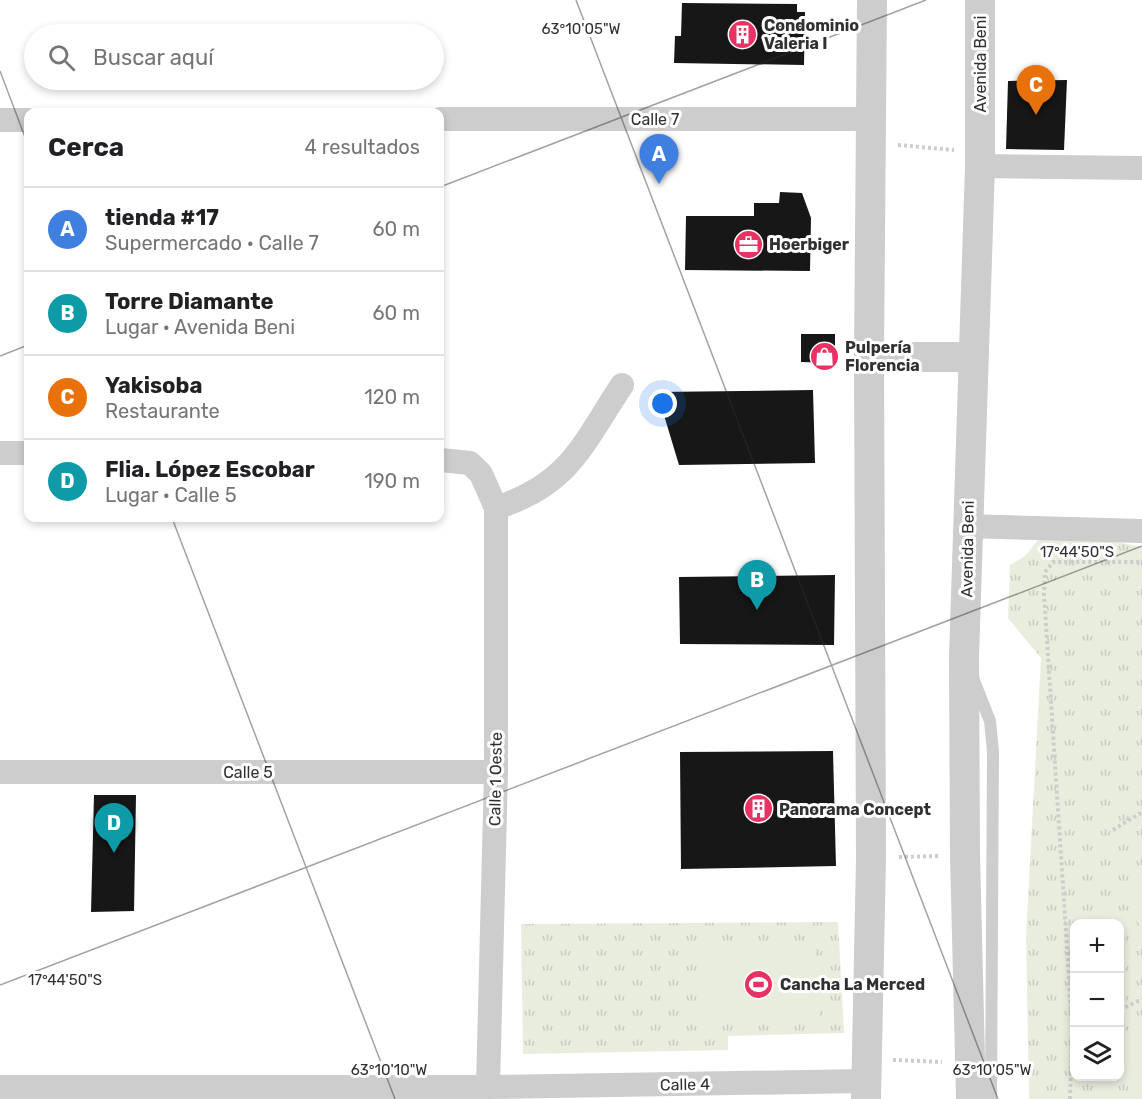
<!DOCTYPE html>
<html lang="es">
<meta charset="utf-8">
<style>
:root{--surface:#fff;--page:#f2f2f2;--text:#202124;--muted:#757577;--line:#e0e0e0;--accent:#2563eb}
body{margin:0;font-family:Rubik,sans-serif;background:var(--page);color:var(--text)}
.controls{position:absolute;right:18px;bottom:18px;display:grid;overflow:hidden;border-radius:12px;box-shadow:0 3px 9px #0003}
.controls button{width:54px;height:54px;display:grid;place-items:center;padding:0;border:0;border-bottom:2px solid var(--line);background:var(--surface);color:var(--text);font:30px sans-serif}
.you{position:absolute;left:663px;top:404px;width:21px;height:21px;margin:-15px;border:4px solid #fff;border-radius:50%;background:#1a73e8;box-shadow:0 0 0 9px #1a73e833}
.badge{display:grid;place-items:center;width:39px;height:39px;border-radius:50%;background:var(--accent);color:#fff;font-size:20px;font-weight:700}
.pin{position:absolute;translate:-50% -50px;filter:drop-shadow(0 2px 3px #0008)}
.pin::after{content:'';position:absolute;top:32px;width:21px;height:18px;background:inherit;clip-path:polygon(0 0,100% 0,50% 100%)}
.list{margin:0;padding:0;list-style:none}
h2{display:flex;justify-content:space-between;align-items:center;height:78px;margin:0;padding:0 24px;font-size:26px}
h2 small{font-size:20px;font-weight:400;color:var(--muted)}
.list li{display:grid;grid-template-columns:39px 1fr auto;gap:18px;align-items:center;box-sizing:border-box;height:84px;padding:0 24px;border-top:2px solid var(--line)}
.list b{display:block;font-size:22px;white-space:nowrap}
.list p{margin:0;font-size:20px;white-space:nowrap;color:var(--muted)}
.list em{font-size:20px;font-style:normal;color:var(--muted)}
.icon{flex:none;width:33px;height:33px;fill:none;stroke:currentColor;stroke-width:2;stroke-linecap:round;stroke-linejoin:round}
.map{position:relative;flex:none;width:1142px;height:1099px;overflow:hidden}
.search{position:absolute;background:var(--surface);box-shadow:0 3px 9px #0003;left:24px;top:24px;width:420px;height:66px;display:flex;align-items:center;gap:15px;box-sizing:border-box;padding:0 21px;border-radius:33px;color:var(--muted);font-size:22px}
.panel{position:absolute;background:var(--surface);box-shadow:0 3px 9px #0003;left:24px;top:108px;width:420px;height:414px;border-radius:12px}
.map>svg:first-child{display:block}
.grass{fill:url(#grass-tufts);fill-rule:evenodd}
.pitch{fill:#e9edde}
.building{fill:#171717}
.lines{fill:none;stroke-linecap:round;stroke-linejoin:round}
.path{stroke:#cdcdcd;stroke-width:4;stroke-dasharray:3 3;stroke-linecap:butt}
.service{stroke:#cdcdcd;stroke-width:12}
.minor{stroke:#cdcdcd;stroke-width:24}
.tertiary{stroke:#cdcdcd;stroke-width:30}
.ticks{fill:none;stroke:#303030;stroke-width:1.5;stroke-opacity:0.45}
.labels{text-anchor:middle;stroke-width:6;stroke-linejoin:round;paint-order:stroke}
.poi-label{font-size:16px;font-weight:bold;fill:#303030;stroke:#fff;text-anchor:start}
.street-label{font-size:16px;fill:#303030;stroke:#fff}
.ticks-label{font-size:15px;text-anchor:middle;fill:#303030;stroke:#fff;stroke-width:6;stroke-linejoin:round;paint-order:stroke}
</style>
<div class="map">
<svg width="1142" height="1099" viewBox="0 0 1142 1099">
<defs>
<pattern id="grass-tufts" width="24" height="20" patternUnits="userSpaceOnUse" patternTransform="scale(1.5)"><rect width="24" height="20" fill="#e9edde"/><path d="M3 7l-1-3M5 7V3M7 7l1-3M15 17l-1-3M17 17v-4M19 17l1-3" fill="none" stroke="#c8ccbf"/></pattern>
</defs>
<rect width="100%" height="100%" fill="#fff"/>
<g class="grass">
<path d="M1048 528 1142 547V1099H1029L1026 936 1041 658 1008 618 1010 565 1025 556ZM1074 924H1120V1076H1074Z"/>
<path d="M838 922 844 1033 728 1036V1050L523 1054 521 924Z"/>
</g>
<g class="pitch">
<path d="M1142 884V933L1125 893Z"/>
<path d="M815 946 819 1020H703L701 948Z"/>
<path d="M1142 1035V1099H1132L1120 1059V1046Z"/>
</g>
<g class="building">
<path d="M682 3 797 4V12H805L804 65 674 63 675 36H681Z"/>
<path d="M1067 80 1064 150 1006 149 1008 81Z"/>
<path d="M780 192 802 193 811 218 810 271 685 270 686 216H754V203H779Z"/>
<path d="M801 334H835V363L801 362Z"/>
<path d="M813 390 815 463 679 465 657 392Z"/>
<path d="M835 575 834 645 680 644 679 577Z"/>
<path d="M833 751 836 866 681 869 680 752Z"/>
<path d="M94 795H136L134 911 91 912Z"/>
</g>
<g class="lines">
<g class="path">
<path d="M898 145 954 150"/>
<path d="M1113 830 1142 812"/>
<path d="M899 857 939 856"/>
<path d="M1120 1010 1142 999"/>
<path d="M893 1060 942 1062"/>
<path d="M1070 1099 1072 1025 1044 594 1045 572 1053 562H1142"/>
</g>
<path class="service" d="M973 678 990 721 993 752 991 1099"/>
<g class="minor">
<path d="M440 119H870"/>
<path d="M0 120H28"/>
<path d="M980 166 1142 168"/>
<path d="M0 453H28"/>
<path d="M440 460 470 463 481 474 496 508V772L488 1087"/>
<path d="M496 508C570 484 582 445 622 385"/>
<path d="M967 526 1142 531"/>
<path d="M0 772H496"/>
<path d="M0 1087H488L865 1081"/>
</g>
<g class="tertiary">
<path d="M869 357H972"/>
<path d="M866 1099 871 858 869 357 872 0"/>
<path d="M971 1099 965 854 964 657 980 166V0"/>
</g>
</g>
<path class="ticks" d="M576 0 998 1099M0 71 28 145M440 187 926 0M0 356 28 345M172 518 395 1099M0 985 1142 546"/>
<defs>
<symbol id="building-disc" viewBox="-11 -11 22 22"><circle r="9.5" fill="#e73263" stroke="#fff"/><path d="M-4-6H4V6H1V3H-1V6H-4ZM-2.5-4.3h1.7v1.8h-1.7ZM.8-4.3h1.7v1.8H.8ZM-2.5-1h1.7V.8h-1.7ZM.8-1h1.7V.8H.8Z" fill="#fff"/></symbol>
<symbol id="office-disc" viewBox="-11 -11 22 22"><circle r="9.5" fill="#e73263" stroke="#fff"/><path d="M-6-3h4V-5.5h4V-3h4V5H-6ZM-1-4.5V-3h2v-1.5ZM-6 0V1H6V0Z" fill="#fff"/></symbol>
<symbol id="shop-disc" viewBox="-11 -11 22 22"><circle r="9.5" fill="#e73263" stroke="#fff"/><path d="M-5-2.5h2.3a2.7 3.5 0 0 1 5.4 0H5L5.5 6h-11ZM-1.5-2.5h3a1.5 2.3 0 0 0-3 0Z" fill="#fff"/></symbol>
<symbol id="stadium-disc" viewBox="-11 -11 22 22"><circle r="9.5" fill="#e73263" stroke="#fff"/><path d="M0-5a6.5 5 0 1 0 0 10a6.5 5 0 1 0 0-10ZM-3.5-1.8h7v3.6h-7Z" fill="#fff"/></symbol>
</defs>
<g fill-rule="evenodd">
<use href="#building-disc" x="726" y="18" width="33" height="33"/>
<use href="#office-disc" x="732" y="228" width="33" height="33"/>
<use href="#shop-disc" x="808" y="340" width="33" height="33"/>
<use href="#building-disc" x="742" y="792" width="33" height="33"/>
<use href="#stadium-disc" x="742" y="968" width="33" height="33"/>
</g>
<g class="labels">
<g class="poi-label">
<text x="764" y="31">Condominio<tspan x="764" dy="18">Valeria I</tspan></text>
<text x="769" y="250">Hoerbiger</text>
<text x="845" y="353">Pulpería<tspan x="845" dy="18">Florencia</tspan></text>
<text x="779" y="815">Panorama Concept</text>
<text x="780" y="990">Cancha La Merced</text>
</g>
<g class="street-label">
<text transform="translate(980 64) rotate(-90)" y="6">Avenida Beni</text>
<text x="655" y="125">Calle 7</text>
<text transform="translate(967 549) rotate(-89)" y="6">Avenida Beni</text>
<text x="248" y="778">Calle 5</text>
<text transform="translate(495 779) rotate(-89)" y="6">Calle 1 Oeste</text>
<text transform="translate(685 1084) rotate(-1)" y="6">Calle 4</text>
</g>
</g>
<g class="ticks-label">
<text x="581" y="34">63°10'05"W</text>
<text x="1077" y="557">17°44'50"S</text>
<text x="65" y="985">17°44'50"S</text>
<text x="389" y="1075">63°10'10"W</text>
<text x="992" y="1075">63°10'05"W</text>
</g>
</svg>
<div class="controls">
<button>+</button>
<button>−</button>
<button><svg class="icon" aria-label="layers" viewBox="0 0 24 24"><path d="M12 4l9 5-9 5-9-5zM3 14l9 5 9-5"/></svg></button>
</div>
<div class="you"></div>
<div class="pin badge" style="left:659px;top:184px;background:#3f7fe0">A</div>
<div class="pin badge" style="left:757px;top:610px;background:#0f9aa8">B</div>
<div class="pin badge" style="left:1036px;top:115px;background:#e8710a">C</div>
<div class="pin badge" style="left:114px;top:853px;background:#0f9aa8">D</div>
<div class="search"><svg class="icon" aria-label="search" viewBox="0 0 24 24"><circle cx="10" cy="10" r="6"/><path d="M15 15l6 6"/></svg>Buscar aquí</div>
<section class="panel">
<h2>Cerca<small>4 resultados</small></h2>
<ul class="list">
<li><span class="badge" style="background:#3f7fe0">A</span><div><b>tienda #17</b><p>Supermercado · Calle 7</p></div><em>60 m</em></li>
<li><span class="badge" style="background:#0f9aa8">B</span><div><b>Torre Diamante</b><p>Lugar · Avenida Beni</p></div><em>60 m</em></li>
<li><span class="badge" style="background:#e8710a">C</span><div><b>Yakisoba</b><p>Restaurante</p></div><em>120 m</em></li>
<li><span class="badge" style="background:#0f9aa8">D</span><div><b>Flia. López Escobar</b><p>Lugar · Calle 5</p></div><em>190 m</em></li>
</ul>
</section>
</div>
